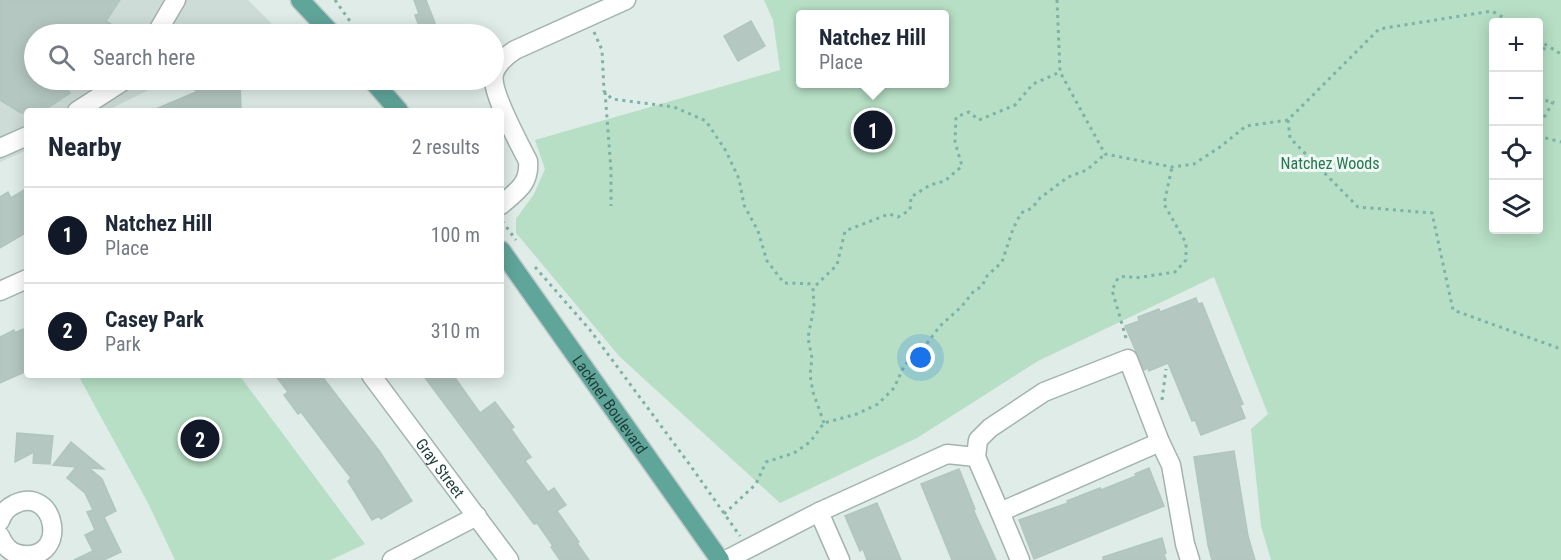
<!DOCTYPE html>
<meta charset="utf-8">
<style>
:root{--surface:#fff;--page:#f6f6f7;--text:#1f2937;--muted:#747a83;--line:#e0e1e3;--accent:#111827}
body{margin:0;font-family:"Roboto Condensed",sans-serif;background:var(--page);color:var(--text)}
.controls{position:absolute;right:18px;top:18px;display:grid;overflow:hidden;border-radius:6px;box-shadow:0 3px 15px #0003}
.controls button{width:54px;height:54px;display:grid;place-items:center;padding:0;border:0;border-bottom:2px solid var(--line);background:var(--surface);color:var(--text);font:30px sans-serif}
.you{position:absolute;left:921px;top:358px;width:21px;height:21px;margin:-15px;border:4px solid #fff;border-radius:50%;background:#1a73e8;box-shadow:0 0 0 9px #1a73e833}
.badge{display:grid;place-items:center;width:39px;height:39px;border-radius:50%;background:var(--accent);color:#fff;font-size:20px;font-weight:700}
.pin{position:absolute;translate:-50% -50%;border:3px solid #fff;box-shadow:0 2px 6px #0006}
.popup{position:absolute;left:796px;top:10px;width:153px;height:78px;box-sizing:border-box;display:grid;place-content:center;border-radius:6px;background:var(--surface);filter:drop-shadow(0 2px 4px #0005);font-size:20px;white-space:nowrap;color:var(--muted)}
.popup b{font-size:22px;color:var(--text)}
.popup::after{content:'';position:absolute;left:50%;top:100%;margin-left:-12px;border:12px solid transparent;border-top-color:var(--surface)}
.list{margin:0;padding:0;list-style:none}
h2{display:flex;justify-content:space-between;align-items:center;height:78px;margin:0;padding:0 24px;font-size:26px}
h2 small{font-size:20px;font-weight:400;color:var(--muted)}
.list li{display:grid;grid-template-columns:39px 1fr auto;gap:18px;align-items:center;box-sizing:border-box;height:96px;padding:0 24px;border-top:2px solid var(--line)}
.list b{display:block;font-size:22px;white-space:nowrap}
.list p{margin:0;font-size:20px;white-space:nowrap;color:var(--muted)}
.list em{font-size:20px;font-style:normal;color:var(--muted)}
.icon{flex:none;width:33px;height:33px;fill:none;stroke:currentColor;stroke-width:2;stroke-linecap:round;stroke-linejoin:round}
.map{position:relative;flex:none;width:1561px;height:560px;overflow:hidden}
.search{position:absolute;background:var(--surface);box-shadow:0 3px 15px #0003;left:24px;top:24px;width:480px;height:66px;display:flex;align-items:center;gap:15px;box-sizing:border-box;padding:0 21px;border-radius:33px;color:var(--muted);font-size:22px}
.panel{position:absolute;background:var(--surface);box-shadow:0 3px 15px #0003;left:24px;top:108px;width:480px;height:270px;border-radius:6px}
.map>svg:first-child{display:block}
.built{fill:#cddcd6}
.green{fill:#b6dfc5;fill-rule:evenodd}
.building{fill:#b4c7c1;stroke:#b1c6bf;stroke-width:1.5}
.lines{fill:none;stroke-linecap:round;stroke-linejoin:round}
.minor-casing{stroke:#a2b4af;stroke-width:21}
.major-casing{stroke:#c0c9c7;stroke-width:21}
.path{stroke:#7db2a7;stroke-width:3;stroke-dasharray:3 4.5;stroke-linecap:butt}
.minor{stroke:#fff;stroke-width:18}
.major{stroke:#60a59a;stroke-width:18}
.labels{text-anchor:middle;stroke-width:6;stroke-linejoin:round;paint-order:stroke}
.park-label{font-size:16px;fill:#25774d;stroke:#f0f8f5}
.street-label{font-size:16px;fill:#1f3d38;stroke:#f0f8f5}
</style>
<div class="map">
<svg width="1561" height="560" viewBox="0 0 1561 560">
<rect width="100%" height="100%" fill="#dfece7"/>
<path class="built" d="M0 0H248L274 26 258 34H34V80H169L106 111H27V150L0 162Z"/>
<g class="green">
<path d="M764 0H1561V560H1271L1261 526 1251 429 1268 414 1214 277 1038 361 917 438 780 503 620 357 516 233V219L534 194 545 169 535 140 780 70 773 20ZM801 15H945V84H801ZM1494 22H1538V230H1494Z"/>
<path d="M78 375H239L365 544 331 560H175L148 503Z"/>
</g>
<g class="building">
<path d="M0 0H120L106 21 126 34H34V80H61L70 93 46 109 21 113 0 100Z"/>
<path d="M414 0H426L435 23 420 29 415 15 419 14Z"/>
<path d="M751 21 765 46 738 61 724 36Z"/>
<path d="M191 80H207L208 83 240 82 241 111H151L196 92Z"/>
<path d="M27 188V232L0 248V197L8 192 11 198Z"/>
<path d="M1196 298 1198 304 1202 303 1218 343 1243 404 1240 405 1245 418 1201 435 1195 420 1192 421 1168 363 1149 371 1148 368 1144 370 1125 326 1139 321 1138 317 1159 309 1160 312Z"/>
<path d="M23 329 27 338V371L0 383V337L14 330 15 333Z"/>
<path d="M275 375H321L380 452 412 501 381 519 379 516 372 520 348 481 351 478 301 412 298 414 284 395 288 392Z"/>
<path d="M423 375H453L480 413 495 402 514 427 511 429 531 457 525 461 548 492 554 488 566 505 557 511 579 542 577 543 589 560H560L551 547 553 546 537 523 534 524Z"/>
<path d="M17 433 53 436 50 464 33 463 34 452 15 462Z"/>
<path d="M71 442 104 469 89 468 102 479 116 511 104 517 121 552 104 560H74L93 551 85 535 95 530 87 512 93 510 85 493 67 478 76 467 53 465Z"/>
<path d="M1234 451 1248 536 1255 560H1212L1208 545 1194 457Z"/>
<path d="M1149 468 1164 506 1034 559 1019 520 1068 503 1067 501 1100 488 1101 490 1136 476 1135 474Z"/>
<path d="M959 469 975 509H973L996 560H952L921 484Z"/>
<path d="M877 503 901 560H867L863 549 860 551 845 516Z"/>
<path d="M1162 538 1166 553 1164 554 1166 560H1103V557Z"/>
</g>
<g class="lines">
<defs>
<g id="minor">
<path d="M156 34 176 0"/>
<path d="M77 111 125 80"/>
<path d="M0 148 27 136"/>
<path d="M501 205C517 191 530 184 528 161 519 143 490 91 494 74 497 63 506 56 515 50L626 0"/>
<path d="M0 291 27 279"/>
<path id="s1" d="M371 375 509 560"/>
<path d="M819 512 840 560"/>
<path d="M1000 512 976 457 978 440 990 428 1044 392 1128 359 1160 442 1171 465 1185 544 1190 560"/>
<path d="M0 521C3 512 7 508 15 504 56 485 69 559 24 555 11 554 5 547 0 536"/>
<path d="M392 560 477 516"/>
<path d="M726 560 819 512 947 454 976 457"/>
<path d="M1020 560 1000 512 1160 442"/>
</g>
<g id="major">
<path d="M300 0 332 34"/>
<path d="M372 80 399 111"/>
<path id="s2" d="M501 250 720 560"/>
</g>
</defs>
<use href="#minor" class="minor-casing"/>
<use href="#major" class="major-casing"/>
<g class="path">
<path d="M335 0 359 34"/>
<path d="M1057 0 1060 72 1105 154 1172 167 1194 164 1220 147 1246 126 1288 120 1379 29 1492 11 1511 22"/>
<path d="M594 32 602 50 604 91 612 99 674 107 706 121 726 151 739 179 744 205 758 231 767 261 784 283 815 284"/>
<path d="M1538 40 1561 54"/>
<path d="M1538 64 1546 44"/>
<path d="M605 92 611 170V206"/>
<path d="M1538 99 1553 102 1538 128"/>
<path d="M1288 120 1290 138 1358 207 1432 213 1453 310 1561 349"/>
<path d="M1538 136 1561 142"/>
<path d="M502 221 516 240"/>
<path d="M535 267 590 330 690 465 740 536"/>
<path d="M1126 338 1112 290 1118 278 1126 276 1135 278 1175 272 1186 260V243L1164 204 1172 167"/>
<path d="M1162 400 1166 369"/>
<path d="M824 423 813 392 810 375 812 358 808 338 814 306 813 288 837 265 845 231 889 214 898 217 910 210 911 197 930 185 945 181 962 166 955 142 956 117 969 112 979 120 1015 105 1033 84 1060 72"/>
<path d="M724 514 756 484 766 462 794 453 810 442 824 423 857 414 878 404 894 388 905 364 916 358 940 326 962 306 973 292 982 286 987 276 1002 262 1013 229 1021 213 1032 208 1040 198 1068 177 1087 170 1105 154"/>
</g>
<use href="#minor" class="minor"/>
<use href="#major" class="major"/>
</g>
<g class="labels">
<g class="park-label">
<text x="1330" y="169">Natchez Woods</text>
</g>
<g class="street-label">
<text dy="6" stroke="none"><textPath href="#s2" startOffset="189">Lackner Boulevard</textPath></text>
<text dy="6" stroke="none"><textPath href="#s1" startOffset="116">Gray Street</textPath></text>
</g>
</g>
</svg>
<div class="controls">
<button>+</button>
<button>−</button>
<button><svg class="icon" aria-label="locate" viewBox="0 0 24 24"><circle cx="12" cy="12" r="6"/><path d="M12 2v4M12 18v4M2 12h4M18 12h4"/></svg></button>
<button><svg class="icon" aria-label="layers" viewBox="0 0 24 24"><path d="M12 4l9 5-9 5-9-5zM3 14l9 5 9-5"/></svg></button>
</div>
<div class="you"></div>
<div class="pin badge" style="left:873px;top:130px">1</div>
<div class="popup"><b>Natchez Hill</b>Place</div>
<div class="pin badge" style="left:200px;top:439px">2</div>
<div class="search"><svg class="icon" aria-label="search" viewBox="0 0 24 24"><circle cx="10" cy="10" r="6"/><path d="M15 15l6 6"/></svg>Search here</div>
<section class="panel">
<h2>Nearby<small>2 results</small></h2>
<ul class="list">
<li><span class="badge">1</span><div><b>Natchez Hill</b><p>Place</p></div><em>100 m</em></li>
<li><span class="badge">2</span><div><b>Casey Park</b><p>Park</p></div><em>310 m</em></li>
</ul>
</section>
</div>
